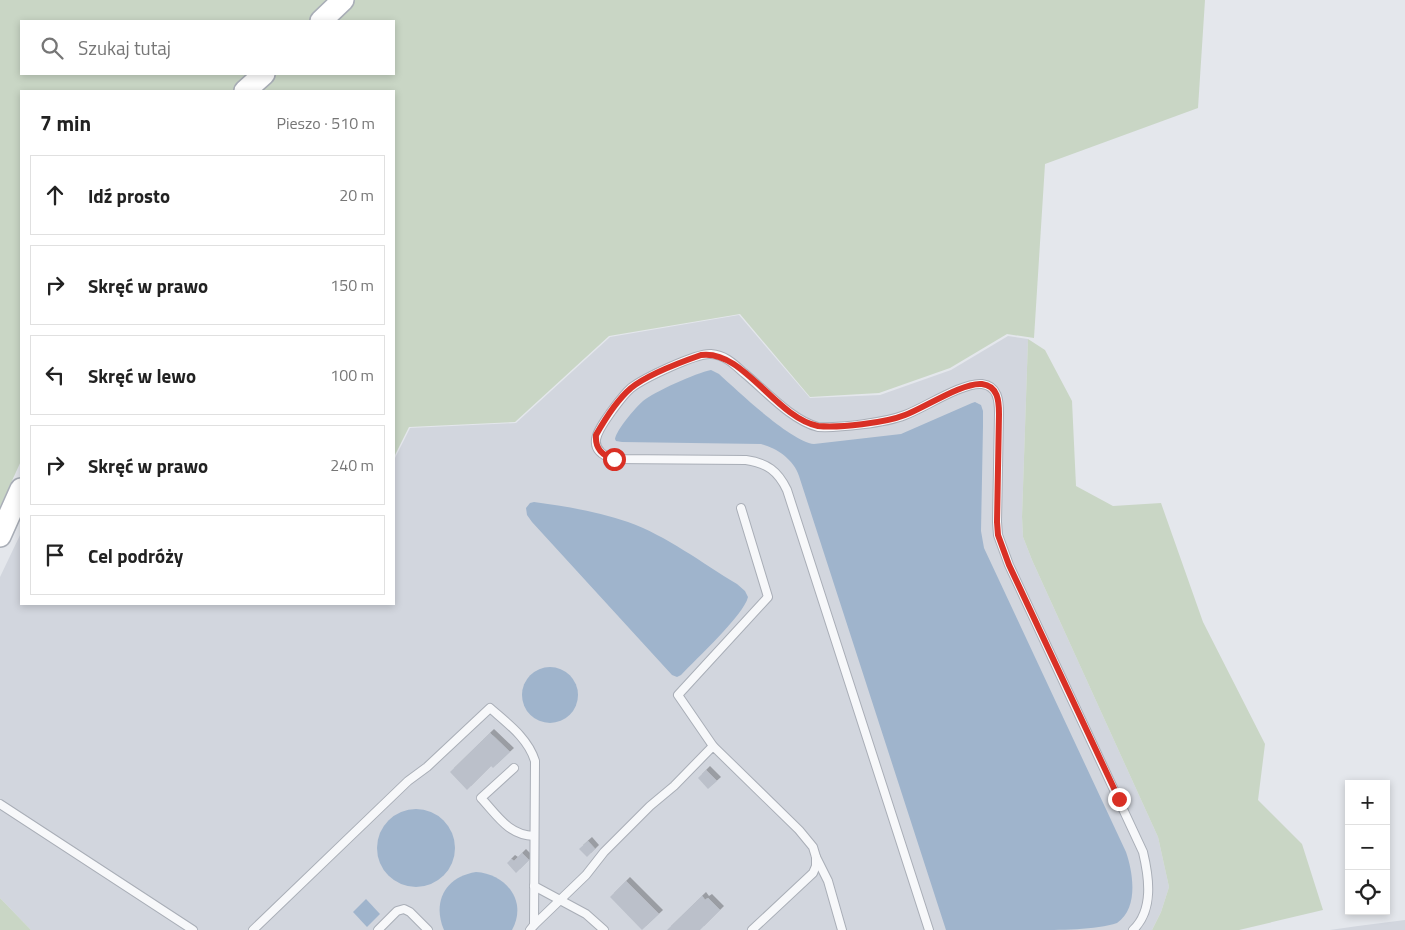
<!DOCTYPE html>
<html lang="pl">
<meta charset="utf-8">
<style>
:root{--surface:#fff;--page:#f2f2f2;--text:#222;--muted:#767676;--line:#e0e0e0}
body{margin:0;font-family:"Titillium Web",sans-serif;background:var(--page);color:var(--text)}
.controls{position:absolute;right:15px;bottom:15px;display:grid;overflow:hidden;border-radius:0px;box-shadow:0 2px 8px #0003}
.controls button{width:45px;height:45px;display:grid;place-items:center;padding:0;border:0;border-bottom:1px solid var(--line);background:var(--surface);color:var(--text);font:25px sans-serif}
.stop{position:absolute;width:15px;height:15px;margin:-11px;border:4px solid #d93025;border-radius:50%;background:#fff}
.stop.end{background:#d93025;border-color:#fff;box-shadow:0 1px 5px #0008}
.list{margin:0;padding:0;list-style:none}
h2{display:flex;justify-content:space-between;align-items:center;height:65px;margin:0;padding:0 20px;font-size:21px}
h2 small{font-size:16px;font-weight:400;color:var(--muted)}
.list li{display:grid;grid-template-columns:32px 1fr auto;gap:15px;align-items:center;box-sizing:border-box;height:80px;margin:0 10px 10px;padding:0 10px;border:1px solid var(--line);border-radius:0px}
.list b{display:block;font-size:19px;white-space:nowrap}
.list em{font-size:16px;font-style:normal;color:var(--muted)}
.icon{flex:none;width:28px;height:28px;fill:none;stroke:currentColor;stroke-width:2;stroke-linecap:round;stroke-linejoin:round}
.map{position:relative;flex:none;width:1405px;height:930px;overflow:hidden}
.search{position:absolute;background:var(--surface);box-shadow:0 2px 8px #0003;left:20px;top:20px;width:375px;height:55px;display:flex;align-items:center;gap:12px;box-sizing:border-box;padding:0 18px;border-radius:0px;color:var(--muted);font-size:19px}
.panel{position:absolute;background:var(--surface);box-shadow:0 2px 8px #0003;left:20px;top:90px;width:375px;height:515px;border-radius:0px}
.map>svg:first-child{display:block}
.built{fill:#d2d6de}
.green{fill:#c9d6c5;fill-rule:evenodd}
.water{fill:#9fb4cc}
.building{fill:#bbc0ca;filter:url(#shadow)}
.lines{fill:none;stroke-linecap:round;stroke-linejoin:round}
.lane-casing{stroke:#a9aeb7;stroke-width:10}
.secondary-casing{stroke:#a9aeb7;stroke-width:24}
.lane{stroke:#f7f8fa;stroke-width:8}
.secondary{stroke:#fff;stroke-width:21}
.route{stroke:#d93025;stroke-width:6}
</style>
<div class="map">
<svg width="1405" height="930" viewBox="0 0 1405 930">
<defs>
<filter id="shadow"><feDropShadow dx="4" dy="-4" stdDeviation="0" flood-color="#0004"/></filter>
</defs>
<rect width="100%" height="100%" fill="#e4e7ec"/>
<g class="built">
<path d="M739 315 810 398 880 395 951 370 1008 336 1028 339 1022 517 1023 537 1032 560 1158 837 1169 887 1161 912 1152 930H31L0 898V577L21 533V604H394V460L410 428 516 423 610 337Z"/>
<path d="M1405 920V930H1330L1358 926Z"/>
</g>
<g class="green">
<path d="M0 0H1205L1198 108 1045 164 1034 338 1007 334 950 368 879 393 810 397 740 314 609 336 515 422 409 427 394 457V91H21V461L0 507ZM21 21H394V74H21Z"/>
<path d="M1028 339 1045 350 1072 401 1076 486 1113 506 1161 503 1203 622 1265 744 1258 800 1302 844 1323 910 1239 930H1152L1161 912 1169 887 1158 837 1032 560 1023 537 1022 517Z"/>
<path d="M0 898 31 930H0Z"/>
</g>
<g class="water">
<path d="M711 370 719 374C739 392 790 441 814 444L901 434 972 403 975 402 981 405 983 411V426L981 531 984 548 1126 852C1133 872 1139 908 1117 923 1097 930 1057 930 1034 930 1005 930 976 930 946 930L799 476C794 460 777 448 761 444L622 442 616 441 615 439C617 429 635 408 643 401 654 392 696 373 711 370Z"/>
<path d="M534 502C565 506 598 512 628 522 667 536 702 563 737 584L745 591 748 597C744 615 696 659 681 675L677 677 672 675 532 522 527 515 526 508 530 503Z"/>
<circle cx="550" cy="695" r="28"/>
<circle cx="416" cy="848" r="39"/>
<path d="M476 872C506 874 528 901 512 930H444C432 902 445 877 476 872Z"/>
<path d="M366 899 380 914 367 927 353 912Z"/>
</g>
<g class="building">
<path d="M490 733 510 752 493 768 491 766 467 790 450 772Z"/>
<path d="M706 770 717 781 708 789 698 778Z"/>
<path d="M588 841 595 849 587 857 579 849Z"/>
<path d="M522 853 529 860 516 873 507 863 511 859 514 861Z"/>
<path d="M626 881 659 914 642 930 610 897Z"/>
<path d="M702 896 705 900 708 898 720 910 700 930H667Z"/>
</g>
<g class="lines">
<defs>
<g id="lane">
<path d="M713 746 678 695 768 597 741 508"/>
<path d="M514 768 481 798C497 815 508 835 534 836"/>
<path d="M0 804 193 930"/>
<path d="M816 857 828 881 842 930"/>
<path d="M534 886 586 914 604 930"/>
<path d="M534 925 586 875 604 852 650 806 674 786 713 746 799 830 813 847 816 857V866L813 873 752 930"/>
<path d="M253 930 408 781 427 767 490 708C507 723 528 738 535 761L534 925 530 930"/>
<path d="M378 930 397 911 404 909 410 912 428 930"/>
<path d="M929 930 787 490C778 471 767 463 746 460L613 459C583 449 599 429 611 412 617 404 623 395 631 388 644 378 696 353 711 354 725 355 734 364 744 373 765 390 791 420 818 427 839 428 885 423 905 415 924 408 963 382 982 384 998 386 999 401 999 413L997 522 998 535 1009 565 1143 852C1149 877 1154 910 1133 930"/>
</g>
<g id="secondary">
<path d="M321 21 343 0"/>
<path d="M245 91 264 74"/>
<path d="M0 536 21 489"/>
</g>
</defs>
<use href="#lane" class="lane-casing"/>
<use href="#secondary" class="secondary-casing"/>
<use href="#lane" class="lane"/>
<use href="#secondary" class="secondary"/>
</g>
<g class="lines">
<path class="route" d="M614 459C601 455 595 448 596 435 605 419 617 400 631 388 647 375 681 362 701 355 743 349 775 417 818 426 839 428 885 423 905 415 924 408 963 382 982 384 998 386 999 401 999 414L997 522 998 535 1009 565 1119 799"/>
</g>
</svg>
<div class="controls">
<button>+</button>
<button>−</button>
<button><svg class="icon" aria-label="locate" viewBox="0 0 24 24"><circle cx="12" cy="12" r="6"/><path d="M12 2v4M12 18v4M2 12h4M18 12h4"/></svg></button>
</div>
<div class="stop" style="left:614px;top:459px"></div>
<div class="stop end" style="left:1119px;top:799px"></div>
<div class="search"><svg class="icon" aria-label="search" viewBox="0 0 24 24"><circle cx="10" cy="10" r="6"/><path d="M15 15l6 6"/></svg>Szukaj tutaj</div>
<section class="panel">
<h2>7 min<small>Pieszo · 510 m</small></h2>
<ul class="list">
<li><svg class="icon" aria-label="ahead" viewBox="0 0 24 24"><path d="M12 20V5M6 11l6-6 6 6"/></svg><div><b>Idź prosto</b></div><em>20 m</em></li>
<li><svg class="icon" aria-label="right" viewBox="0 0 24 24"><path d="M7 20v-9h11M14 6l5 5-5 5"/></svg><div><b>Skręć w prawo</b></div><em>150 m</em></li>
<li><svg class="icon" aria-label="left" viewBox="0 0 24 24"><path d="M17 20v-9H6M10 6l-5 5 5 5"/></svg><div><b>Skręć w lewo</b></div><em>100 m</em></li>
<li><svg class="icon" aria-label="right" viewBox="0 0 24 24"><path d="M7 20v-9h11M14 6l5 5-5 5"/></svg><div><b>Skręć w prawo</b></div><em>240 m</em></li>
<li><svg class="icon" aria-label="arrive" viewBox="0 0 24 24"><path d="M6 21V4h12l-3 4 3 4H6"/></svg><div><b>Cel podróży</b></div></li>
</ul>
</section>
</div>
